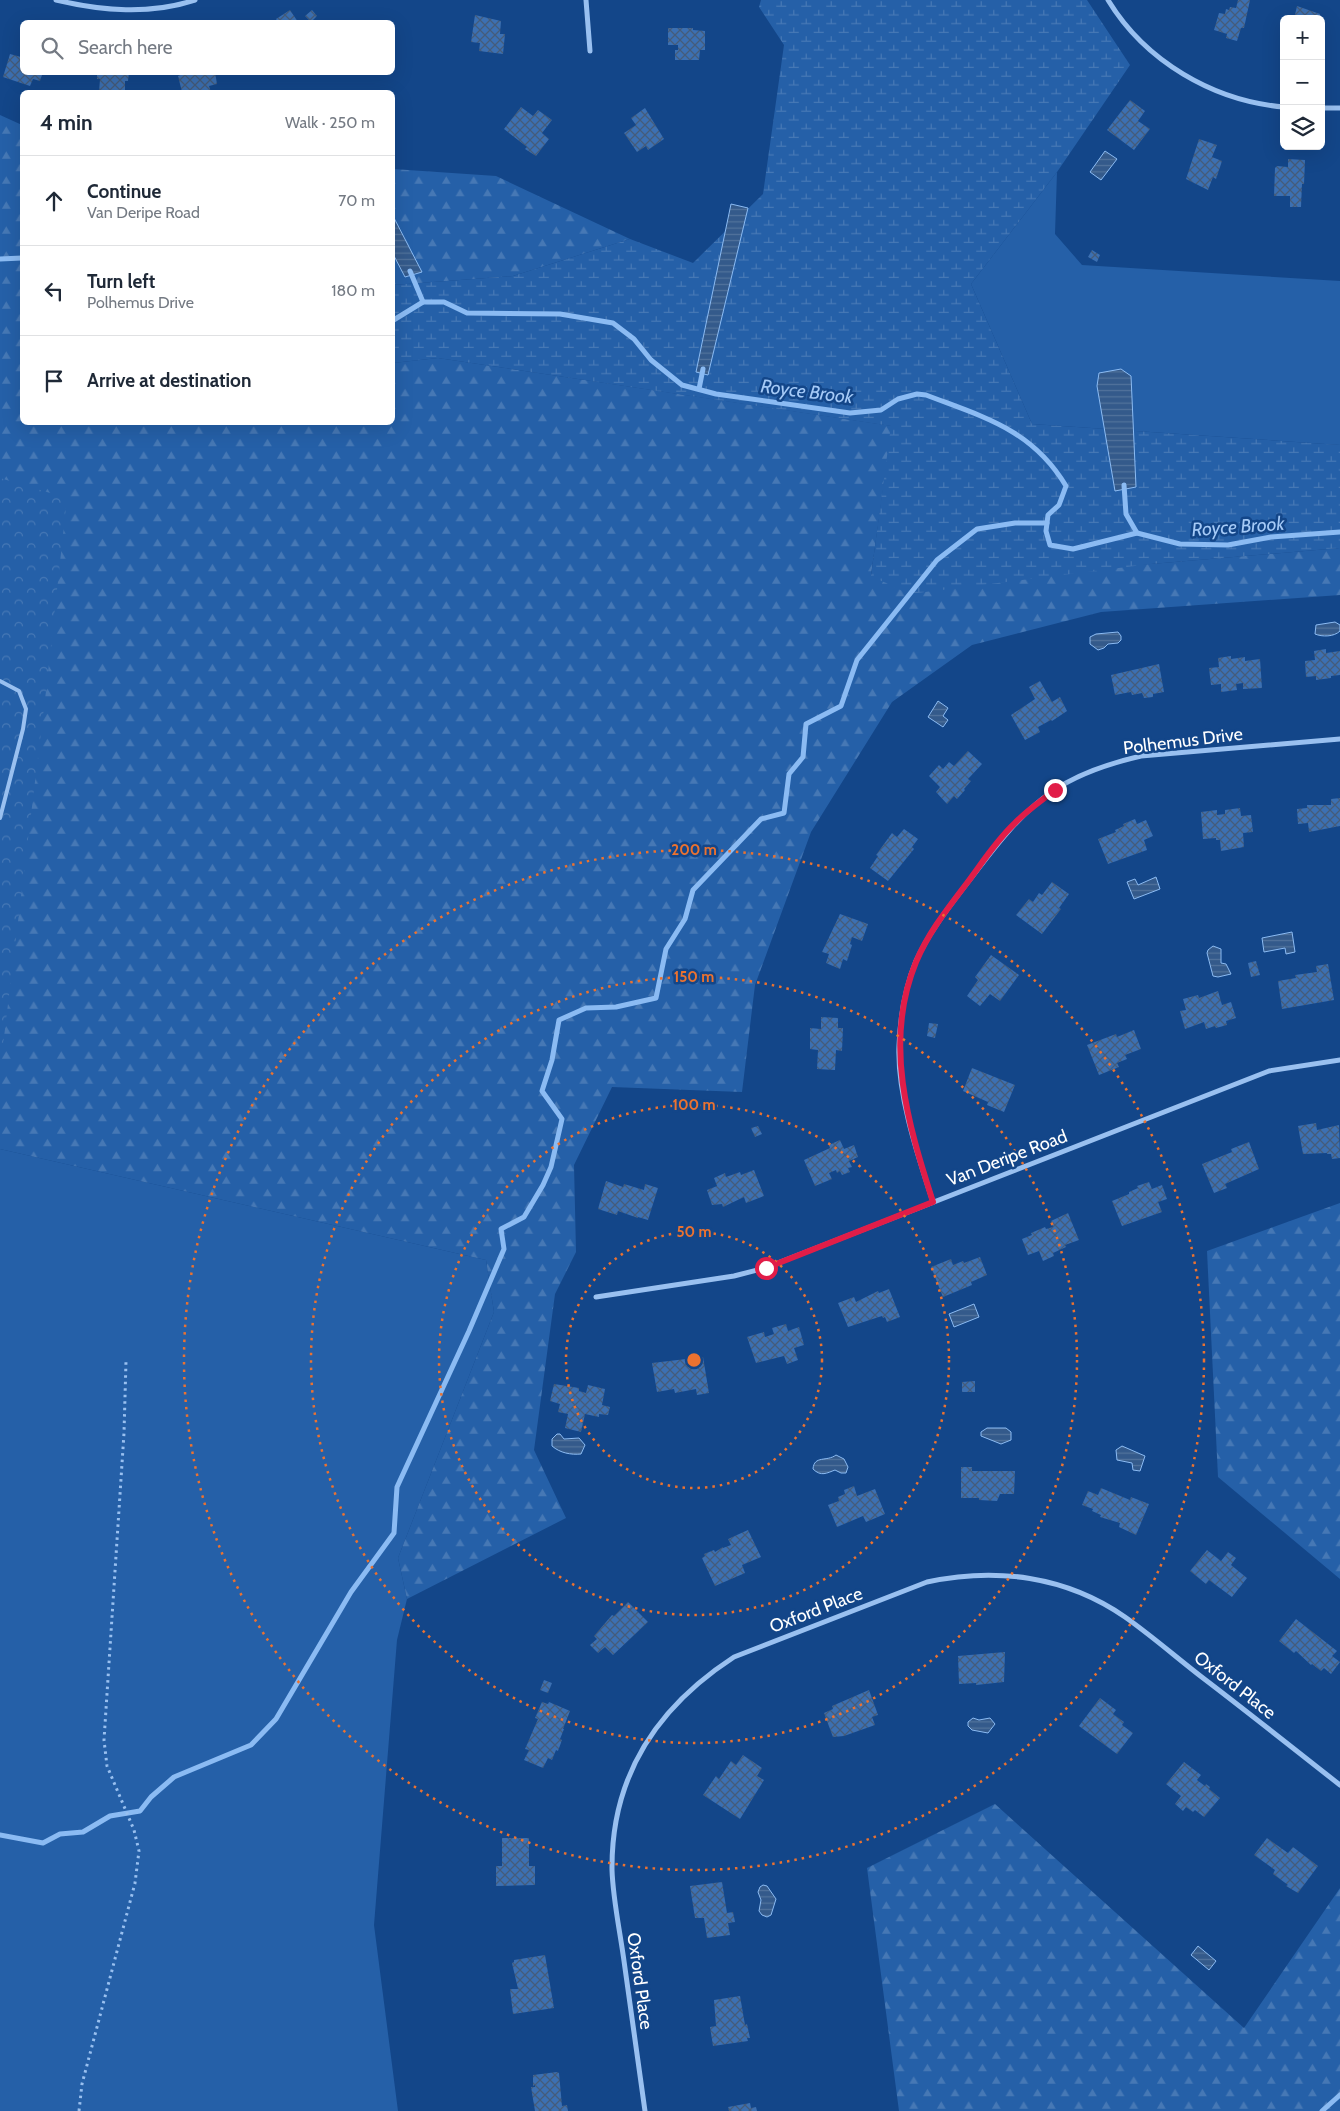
<!DOCTYPE html>
<meta charset="utf-8">
<style>
:root{--surface:#fff;--page:#f6f6f7;--text:#1f2937;--muted:#747a83;--line:#e0e1e3}
body{margin:0;font-family:Cabin,sans-serif;background:var(--page);color:var(--text)}
.controls{position:absolute;right:15px;top:15px;display:grid;overflow:hidden;border-radius:8px;box-shadow:0 5px 20px #0002}
.controls button{width:45px;height:45px;display:grid;place-items:center;padding:0;border:0;border-bottom:1px solid var(--line);background:var(--surface);color:var(--text);font:25px sans-serif}
.stop{position:absolute;width:15px;height:15px;margin:-11px;border:4px solid #e11d48;border-radius:50%;background:#fff}
.stop.end{background:#e11d48;border-color:#fff;box-shadow:0 1px 5px #0008}
.list{margin:0;padding:0;list-style:none}
h2{display:flex;justify-content:space-between;align-items:center;height:65px;margin:0;padding:0 20px;font-size:21px}
h2 small{font-size:16px;font-weight:400;color:var(--muted)}
.list li{display:grid;grid-template-columns:32px 1fr auto;gap:15px;align-items:center;box-sizing:border-box;height:90px;padding:0 20px;border-top:1px solid var(--line)}
.list b{display:block;font-size:19px;white-space:nowrap}
.list p{margin:0;font-size:16px;white-space:nowrap;color:var(--muted)}
.list em{font-size:16px;font-style:normal;color:var(--muted)}
.icon{flex:none;width:28px;height:28px;fill:none;stroke:currentColor;stroke-width:2;stroke-linecap:round;stroke-linejoin:round}
.map{position:relative;flex:none;width:1340px;height:2111px;overflow:hidden}
.search{position:absolute;background:var(--surface);box-shadow:0 5px 20px #0002;left:20px;top:20px;width:375px;height:55px;display:flex;align-items:center;gap:12px;box-sizing:border-box;padding:0 18px;border-radius:8px;color:var(--muted);font-size:19px}
.panel{position:absolute;background:var(--surface);box-shadow:0 5px 20px #0002;left:20px;top:90px;width:375px;height:335px;border-radius:8px}
.map>svg:first-child{display:block}
.green{fill:#2560a8}
.forest{fill:url(#forest-firs)}
.wetland{fill:url(#wetland-marsh)}
.park{fill:url(#park-crowns)}
.water{fill:url(#water-rules);stroke:#8bbbf3}
.lines{fill:none;stroke-linecap:round;stroke-linejoin:round}
.stream{stroke:#8bbbf3;stroke-width:5}
.building{fill:url(#building-cross-hatch)}
.path{stroke:#99c0f0;stroke-width:3;stroke-dasharray:2.5 4;stroke-linecap:butt}
.lane{stroke:#99c0f0;stroke-width:4}
.street{stroke:#99c0f0;stroke-width:5}
.route{stroke:#e11d48;stroke-width:6}
.ring{fill:none;stroke:#eb7230;stroke-width:2.5;stroke-dasharray:2.5 5}
.labels{text-anchor:middle;stroke-width:5;stroke-linejoin:round;paint-order:stroke}
.street-label{font-size:18px;fill:#fff;stroke:#134689}
.water-label{font-size:19px;font-style:italic;fill:#a5caf7;stroke:#134689}
.centre{fill:#eb7230;stroke:#134689;stroke-width:2.5}
.ring-label{font-size:15px;text-anchor:middle;font-weight:bold;fill:#eb7230;stroke:#134689;stroke-width:5;stroke-linejoin:round;paint-order:stroke}
</style>
<div class="map">
<svg width="1340" height="2111" viewBox="0 0 1340 2111">
<defs>
<pattern id="forest-firs" width="22" height="20" patternUnits="userSpaceOnUse" patternTransform="scale(1.25)"><rect width="22" height="20" fill="#2560a8"/><path d="M5 1l3.5 6h-7zM16 11l3.5 6h-7z" fill="#4678b5"/></pattern>
<pattern id="wetland-marsh" width="20" height="14" patternUnits="userSpaceOnUse" patternTransform="scale(1.25)"><rect width="20" height="14" fill="#2560a8"/><path d="M1 5h8M5 5V1M11 12h8M15 12V8" fill="none" stroke="#4678b5"/></pattern>
<pattern id="park-crowns" width="20" height="18" patternUnits="userSpaceOnUse" patternTransform="scale(1.25)"><rect width="20" height="18" fill="#2560a8"/><path d="M2 6a3 3 0 1 1 6 0M12 15a3 3 0 1 1 6 0" fill="none" stroke="#4678b5"/></pattern>
<pattern id="water-rules" width="6" height="5" patternUnits="userSpaceOnUse" patternTransform="scale(1.25)"><rect width="6" height="5" fill="#345a8b"/><path d="M0 2.5h6" fill="none" stroke="#52739c"/></pattern>
<pattern id="building-cross-hatch" width="8" height="8" patternUnits="userSpaceOnUse" patternTransform="scale(1.25)"><rect width="8" height="8" fill="#3c70b2"/><path d="M0 0l8 8M0 8l8-8" fill="none" stroke="#455c7a"/></pattern>
</defs>
<rect width="100%" height="100%" fill="#134689"/>
<g class="green">
<path d="M1057 172 1055 234 1082 265 1340 281V445L1032 424 971 284Z"/>
<path d="M0 1149 486 1260 494 1312 398 1558 407 1599 397 1640 374 1925 398 2111H0Z"/>
</g>
<g class="forest">
<path d="M0 115 22 125V422H392L393 363 438 358 892 426 871 575 1151 564 1340 548V595L1101 612 972 645 892 702 811 832 755 985 742 1092 612 1087 574 1165 576 1252 555 1294 534 1450 566 1518 407 1599 398 1558 494 1312 486 1260 0 1149Z"/>
<path d="M393 169 496 176 630 239 513 276 393 285Z"/>
<path d="M1340 1203V1579L1218 1477 1207 1251Z"/>
<path d="M995 1804 1244 2028 1340 1888V2111H899L867 1868Z"/>
</g>
<path class="wetland" d="M761 0H1087L1130 65 1057 172 971 284 1032 424 1340 445V548L1151 564 909 594 871 576 891 426 438 358 393 363V285L513 276 630 239 693 263 763 194 784 45 759 7Z"/>
<path class="park" d="M0 478 67 498 46 691 0 1070Z"/>
<g class="water">
<path d="M1105 151 1117 159 1101 180 1090 172Z"/>
<path d="M731 204 748 208 708 375 696 372Z"/>
<path d="M392 217 393 216 422 272 405 277 393 254Z"/>
<path d="M1121 369 1131 376 1136 487 1115 491 1097 386 1099 373Z"/>
<path d="M1335 622 1340 625V631C1334 637 1322 637 1315 634L1316 625Z"/>
<path d="M1118 632 1121 636V640L1118 643 1108 644 1104 648 1098 650 1090 644V637L1096 634Z"/>
<path d="M938 701 948 708 943 716 948 720 943 727 928 717Z"/>
<path d="M1156 877 1160 889 1134 899 1127 882 1135 879 1138 885Z"/>
<path d="M1292 932 1295 952 1286 954 1285 948 1264 952 1262 938Z"/>
<path d="M1213 946 1221 949V963L1226 964 1231 974 1218 977 1213 976 1207 953 1208 950Z"/>
<path d="M974 1304 979 1317 954 1327 949 1314Z"/>
<path d="M987 1428H1006L1011 1432V1440L1001 1444 981 1436V1432Z"/>
<path d="M557 1434H560L564 1439 579 1438 585 1445 581 1454C571 1455 560 1453 552 1446V1439Z"/>
<path d="M1122 1446 1145 1456 1140 1471 1133 1470 1132 1463 1117 1460 1116 1450Z"/>
<path d="M836 1455 844 1459 848 1467 846 1473H841L835 1470C827 1473 821 1477 813 1469 814 1455 827 1462 836 1455Z"/>
<path d="M973 1718 979 1720 990 1718 995 1724 988 1733 972 1730 968 1726V1722Z"/>
<path d="M763 1885 767 1886 776 1899 771 1915 767 1917 762 1915 759 1911 761 1900 758 1892 760 1887Z"/>
<path d="M1198 1946 1216 1961 1209 1970 1191 1955Z"/>
</g>
<g class="lines">
<g class="stream">
<path d="M0 259 22 258"/>
<path d="M410 271 423 302"/>
<path d="M392 321 423 302H444L467 313 560 314 613 323 634 339 651 360 682 385 716 394 850 413 881 410 898 399 917 394 926 395C983 417 1032 429 1066 486L1059 505 1048 515 1046 531 1050 545 1073 549 1137 533 1180 544 1228 545 1271 537 1340 532"/>
<path d="M699 389 703 369"/>
<path d="M1124 485 1126 514 1137 533"/>
<path d="M0 1835 43 1843 60 1834 83 1832 110 1816 140 1811 151 1797 174 1777 251 1745 276 1719 351 1592 394 1533 397 1487 469 1331 504 1249 501 1229 524 1217 543 1185 551 1167 562 1119 542 1091 552 1060 559 1020 586 1008 616 1007 656 998 666 949 685 919 693 890 761 819 784 813 789 774 803 757 806 724 841 706 857 660 937 560 977 529 1015 523H1047"/>
<path d="M1322 2111 1340 2095"/>
</g>
</g>
<g class="building">
<path d="M1238 0H1250L1244 28H1241L1237 41 1226 38 1227 34 1214 30 1219 13 1225 14 1226 9 1229 10 1230 7 1236 8Z"/>
<path d="M1297 6 1320 14 1319 19H1294Z"/>
<path d="M290 10 298 22H278L276 19Z"/>
<path d="M312 10 317 16 311 22 305 16Z"/>
<path d="M475 15 501 21 500 34H505L503 54 479 51 480 43 471 42Z"/>
<path d="M668 28H693V30L705 31V50H700L699 60H675V50H678V45H668Z"/>
<path d="M10 54 21 57 22 54V72H43L40 81 33 79 30 86 3 77Z"/>
<path d="M97 72H129L128 81H125V92H99L100 79H97Z"/>
<path d="M188 72H215L217 84 209 86 211 92H182L178 76Z"/>
<path d="M1130 100 1145 111 1138 121 1150 129 1134 150 1107 130Z"/>
<path d="M521 107 533 116 538 110 552 120 542 133 549 139 536 156 525 149 527 147 504 129Z"/>
<path d="M645 108 664 139 648 150 646 146 637 152 624 133 636 125 631 118Z"/>
<path d="M1199 139 1217 145 1212 157 1222 161 1216 179 1213 177 1208 190 1186 179Z"/>
<path d="M1288 159 1305 160 1304 184H1302L1301 207H1290V196H1274L1275 168 1277 166 1288 167Z"/>
<path d="M1092 250 1100 255 1097 262 1088 257Z"/>
<path d="M1326 649V653L1340 651V675L1331 676V678L1316 680V676L1306 677 1305 661 1315 660 1314 651Z"/>
<path d="M1231 656V659L1245 657V661L1260 659 1262 688 1243 689V683L1236 684 1237 690 1221 692V684L1211 685 1209 668 1219 667 1218 658Z"/>
<path d="M1159 664 1164 692 1153 694V697L1144 698 1142 693 1132 695 1131 692 1115 695 1111 675Z"/>
<path d="M1040 681 1052 702 1060 697 1067 711 1052 721 1051 720 1038 727 1040 732 1025 740 1011 715 1035 699 1029 687Z"/>
<path d="M968 751 982 764 968 779 971 781 964 789 965 790 957 799 954 796 947 804 936 792 940 787 929 776 939 765 943 769 949 762 954 766Z"/>
<path d="M1340 798V826L1309 832 1308 823 1298 824 1297 809 1307 808V805H1331V799Z"/>
<path d="M1240 808 1241 816 1251 815 1253 832 1243 833 1244 847 1221 851 1220 840H1216V838L1203 839 1201 812 1217 810V815L1225 814V810Z"/>
<path d="M1135 819 1137 824 1146 820 1153 836 1144 840 1147 850 1108 864 1098 839 1116 832 1115 830 1124 826 1123 824Z"/>
<path d="M904 829 918 839 912 847 914 849 888 881 870 868 878 856 876 855 892 833 897 837Z"/>
<path d="M1052 882 1069 894 1059 908 1061 909 1042 934 1016 915 1029 899 1033 902 1039 893 1042 895Z"/>
<path d="M840 914 868 924 862 941 852 937 850 944 852 945 847 961 843 959 840 969 826 963 829 954 822 952Z"/>
<path d="M991 955 1019 975 1000 1001 990 994 980 1006 967 996 978 980 975 977Z"/>
<path d="M1256 961 1260 975 1251 977 1248 963Z"/>
<path d="M1328 964 1334 1000 1282 1009 1278 981 1296 978 1295 975 1317 972 1316 966Z"/>
<path d="M1218 991 1222 1005 1231 1002 1236 1018 1226 1021 1227 1025 1216 1028 1215 1026 1206 1029 1204 1022 1185 1029 1180 1011 1186 1010 1183 999 1198 995 1199 998Z"/>
<path d="M821 1017 838 1018V1028H843L842 1051 836 1050 835 1070 817 1069 818 1050 810 1049V1028L821 1029Z"/>
<path d="M929 1023 938 1024 935 1038 927 1036Z"/>
<path d="M1134 1030 1141 1049 1125 1055 1127 1059 1117 1063 1119 1067 1099 1075 1087 1045 1116 1034 1117 1037Z"/>
<path d="M972 1068 1015 1085 1004 1112 987 1105 988 1102 963 1091Z"/>
<path d="M1316 1123 1317 1130 1339 1125 1340 1158 1332 1159 1331 1154H1327V1153L1303 1154 1298 1126Z"/>
<path d="M758 1126 762 1134 755 1137 751 1128Z"/>
<path d="M840 1140 844 1149 854 1145 858 1157 849 1161 852 1167 848 1168 850 1172 842 1175 840 1171 837 1173 836 1170 829 1173 832 1179 815 1186 804 1160 830 1148 829 1145Z"/>
<path d="M1249 1142 1259 1169 1225 1184 1227 1188 1214 1193 1202 1164 1232 1152 1231 1149Z"/>
<path d="M754 1170 764 1196 746 1203 744 1197 723 1207 722 1204 712 1205 707 1190 717 1186 714 1178 725 1173 726 1177 740 1172 741 1175Z"/>
<path d="M606 1181 623 1187 624 1184 644 1190 645 1184 658 1188 648 1220 638 1217V1218L618 1211 617 1215 598 1209Z"/>
<path d="M1149 1182 1152 1189 1162 1185 1167 1199 1158 1202 1162 1212 1122 1226 1112 1201 1129 1194V1192L1138 1188 1137 1186Z"/>
<path d="M1068 1213 1079 1240 1065 1245 1066 1247 1053 1253 1054 1256 1043 1261 1039 1251 1028 1255 1022 1239 1032 1235 1031 1233 1045 1227 1046 1229 1053 1227 1051 1221Z"/>
<path d="M980 1257 987 1275 971 1282 972 1285 943 1297 931 1267 951 1259 953 1265 963 1261 964 1263Z"/>
<path d="M889 1289 900 1317 887 1322 885 1317 883 1318 882 1316 848 1327 838 1303 854 1297 856 1302 878 1291 879 1293Z"/>
<path d="M786 1324 788 1331 799 1327 804 1345 794 1348 798 1360 787 1364 784 1356 756 1363 747 1337 764 1332 765 1337 774 1334 772 1328Z"/>
<path d="M703 1357 709 1393 697 1395 696 1389 675 1393 674 1389 657 1392 652 1363Z"/>
<path d="M975 1381V1392H962V1382Z"/>
<path d="M554 1384 579 1388V1391L586 1393 588 1385 605 1389 602 1405 610 1407 608 1415 599 1414V1417L585 1414 581 1432 565 1428 568 1414 558 1412 560 1404 550 1401Z"/>
<path d="M961 1467H972V1471H1015L1014 1494H1000L997 1501 979 1500V1498H961Z"/>
<path d="M854 1486 857 1496 875 1489 885 1514 866 1522 863 1516 837 1527 828 1505 839 1501 838 1497 845 1494 844 1490Z"/>
<path d="M1101 1488 1130 1500 1131 1497 1149 1504 1136 1535 1119 1527 1120 1523 1100 1517 1101 1515 1092 1511 1093 1509 1082 1505 1088 1491 1098 1495Z"/>
<path d="M748 1530 761 1557 742 1565 745 1573 715 1586 702 1558 705 1556 704 1554 714 1550 715 1552 723 1547V1548L731 1545 728 1539Z"/>
<path d="M1207 1550 1221 1561 1228 1552 1236 1558 1231 1565 1247 1578 1232 1597 1209 1580 1206 1584 1190 1571Z"/>
<path d="M628 1602 648 1622 613 1655 605 1647 598 1653 590 1645 597 1639 594 1636 612 1615 614 1616Z"/>
<path d="M1296 1619 1337 1651 1332 1656 1340 1662 1331 1674 1324 1668 1321 1671 1312 1664 1311 1665 1296 1651 1294 1653 1279 1641Z"/>
<path d="M1005 1652 1004 1682 976 1685V1683L959 1684 958 1656Z"/>
<path d="M544 1680 552 1683 548 1693 540 1690Z"/>
<path d="M869 1690 878 1715 872 1717 875 1725 844 1736 833 1737 824 1713 833 1709 832 1706Z"/>
<path d="M1100 1698 1116 1710 1113 1714 1124 1722 1122 1725 1133 1733 1117 1754 1079 1726Z"/>
<path d="M542 1702 548 1704 549 1702 570 1711 563 1729H564L560 1739 562 1740 558 1751 556 1750 552 1760 548 1758 543 1768 524 1760 529 1750 525 1749 538 1719 535 1718Z"/>
<path d="M743 1755 762 1768 757 1776 764 1780 740 1819 703 1795 716 1776 719 1779 731 1761 736 1765Z"/>
<path d="M1184 1762 1201 1775 1197 1780 1205 1786 1206 1784 1210 1787 1209 1789 1220 1798 1204 1817 1195 1810 1193 1812 1186 1807 1183 1811 1175 1804 1181 1796 1166 1784Z"/>
<path d="M502 1838H529V1866H535V1885L496 1886V1866H502Z"/>
<path d="M1267 1838 1288 1853 1293 1847 1318 1866 1298 1893 1286 1886 1288 1885 1273 1874 1275 1870 1254 1855Z"/>
<path d="M722 1882 727 1913 733 1912 735 1922 728 1923 730 1935 707 1938 704 1918H695L690 1886Z"/>
<path d="M545 1955 554 2008 513 2014 510 1989H518L512 1963 514 1962V1960Z"/>
<path d="M740 1996 745 2025 747 2024 750 2038H747L748 2041 713 2046 710 2027 716 2026 714 2000Z"/>
<path d="M557 2072 559 2073 562 2106 567 2105 568 2111H535L531 2087H535V2085L533 2086V2075Z"/>
<path d="M750 2103 751 2108 756 2107 757 2111H729L728 2107Z"/>
</g>
<g class="lines">
<path class="path" d="M79 2111 82 2084 135 1883 139 1851 134 1830 107 1766 104 1740 124 1433 126 1361"/>
<path class="lane" d="M0 681 19 691 26 709 23 729 0 818"/>
<g class="street">
<path d="M56 0C103 11 149 15 195 0"/>
<path d="M586 0 590 51"/>
<path d="M1108 0C1145 61 1213 101 1284 107"/>
<path d="M1321 108H1340"/>
<path d="M933 1202C918 1156 897 1095 899 1046 900 1018 905 988 916 961 929 932 949 907 968 882 994 848 1018 815 1053 791 1079 773 1111 763 1141 756L1340 739"/>
<path d="M596 1297 734 1276 765 1268 1269 1071 1340 1060"/>
<path d="M645 2111C638 2061 631 2011 624 1961 620 1931 613 1900 612 1870 611 1775 657 1707 734 1657L927 1582C996 1567 1066 1576 1125 1617 1152 1636 1177 1658 1203 1678 1249 1713 1294 1749 1340 1785"/>
</g>
</g>
<g class="lines">
<path class="route" d="M766 1268 933 1202C908 1124 883 1042 916 962 928 933 948 908 967 883 982 863 996 841 1014 824 1026 811 1041 801 1055 790"/>
</g>
<g class="ring">
<circle cx="694" cy="1360" r="128"/>
<circle cx="694" cy="1360" r="255"/>
<circle cx="694" cy="1360" r="383"/>
<circle cx="694" cy="1360" r="510"/>
</g>
<g class="labels">
<g class="street-label">
<text transform="translate(1183 741) rotate(-7)" y="6">Polhemus Drive</text>
<text transform="translate(1007 1158) rotate(-21)" y="6">Van Deripe Road</text>
<text transform="translate(816 1610) rotate(-21)" y="6">Oxford Place</text>
<text transform="translate(1235 1685) rotate(38)" y="6">Oxford Place</text>
<text transform="translate(640 1981) rotate(82)" y="6">Oxford Place</text>
</g>
<g class="water-label">
<text transform="translate(807 391) rotate(7)" y="7">Royce Brook</text>
<text transform="translate(1238 526) rotate(-4)" y="7">Royce Brook</text>
</g>
</g>
<circle cx="694" cy="1360" r="8" class="centre"/>
<g class="ring-label">
<text x="694" y="855">200 m</text>
<text x="694" y="982">150 m</text>
<text x="694" y="1110">100 m</text>
<text x="694" y="1237">50 m</text>
</g>
</svg>
<div class="controls">
<button>+</button>
<button>−</button>
<button><svg class="icon" aria-label="layers" viewBox="0 0 24 24"><path d="M12 4l9 5-9 5-9-5zM3 14l9 5 9-5"/></svg></button>
</div>
<div class="stop" style="left:766px;top:1268px"></div>
<div class="stop end" style="left:1055px;top:790px"></div>
<div class="search"><svg class="icon" aria-label="search" viewBox="0 0 24 24"><circle cx="10" cy="10" r="6"/><path d="M15 15l6 6"/></svg>Search here</div>
<section class="panel">
<h2>4 min<small>Walk · 250 m</small></h2>
<ul class="list">
<li><svg class="icon" aria-label="ahead" viewBox="0 0 24 24"><path d="M12 20V5M6 11l6-6 6 6"/></svg><div><b>Continue</b><p>Van Deripe Road</p></div><em>70 m</em></li>
<li><svg class="icon" aria-label="left" viewBox="0 0 24 24"><path d="M17 20v-9H6M10 6l-5 5 5 5"/></svg><div><b>Turn left</b><p>Polhemus Drive</p></div><em>180 m</em></li>
<li><svg class="icon" aria-label="arrive" viewBox="0 0 24 24"><path d="M6 21V4h12l-3 4 3 4H6"/></svg><div><b>Arrive at destination</b></div></li>
</ul>
</section>
</div>
